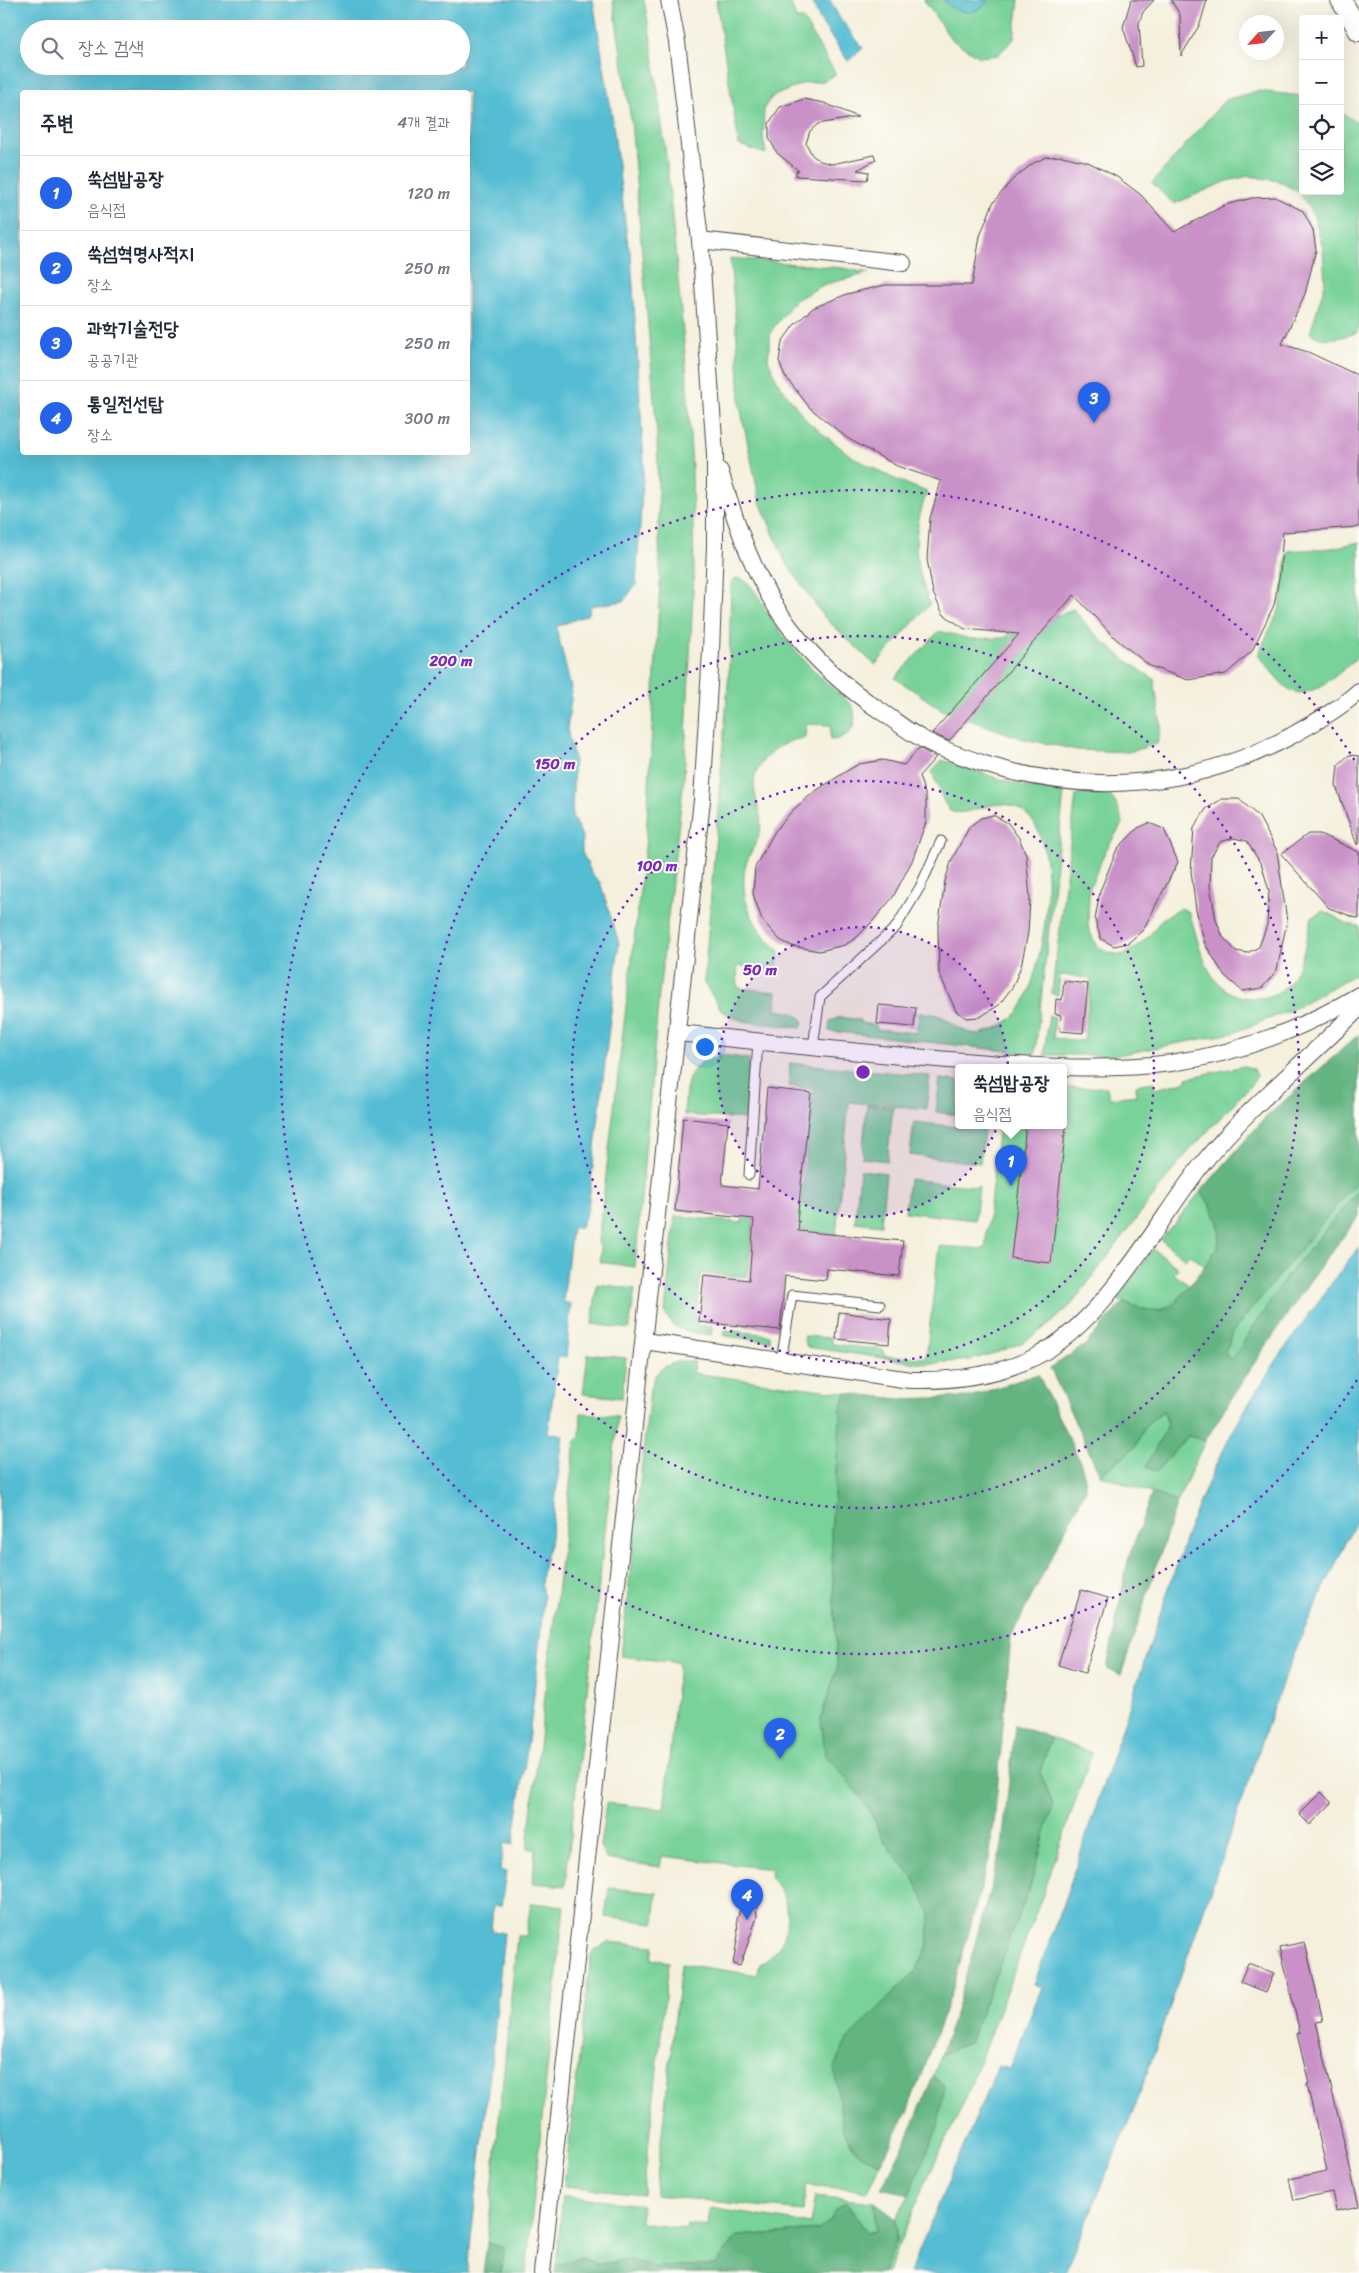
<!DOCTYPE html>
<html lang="ko">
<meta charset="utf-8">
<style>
:root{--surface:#fff;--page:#f6f6f7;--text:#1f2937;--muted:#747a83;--line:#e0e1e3;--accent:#2563eb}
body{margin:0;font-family:Sriracha,"Poor Story",sans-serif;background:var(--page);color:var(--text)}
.controls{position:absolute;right:15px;top:15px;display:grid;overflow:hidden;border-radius:5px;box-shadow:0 5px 20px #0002}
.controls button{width:45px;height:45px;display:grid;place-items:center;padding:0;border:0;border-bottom:1px solid var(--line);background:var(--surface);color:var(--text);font:25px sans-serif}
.compass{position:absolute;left:1239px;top:15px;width:45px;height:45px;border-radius:50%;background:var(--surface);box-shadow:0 5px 20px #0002;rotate:243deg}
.you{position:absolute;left:704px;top:1046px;width:18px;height:18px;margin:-12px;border:4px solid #fff;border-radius:50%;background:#1a73e8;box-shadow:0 0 0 8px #1a73e833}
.badge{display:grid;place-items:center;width:32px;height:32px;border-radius:50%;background:var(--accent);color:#fff;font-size:16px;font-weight:700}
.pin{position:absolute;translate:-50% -41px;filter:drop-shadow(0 1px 2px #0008)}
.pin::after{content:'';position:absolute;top:26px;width:18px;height:15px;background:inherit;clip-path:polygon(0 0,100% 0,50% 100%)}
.popup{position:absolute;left:955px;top:1064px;width:112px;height:65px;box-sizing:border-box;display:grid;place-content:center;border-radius:5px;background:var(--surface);filter:drop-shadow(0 1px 4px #0005);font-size:16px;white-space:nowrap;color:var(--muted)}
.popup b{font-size:19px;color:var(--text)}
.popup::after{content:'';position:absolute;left:50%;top:100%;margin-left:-10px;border:10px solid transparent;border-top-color:var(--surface)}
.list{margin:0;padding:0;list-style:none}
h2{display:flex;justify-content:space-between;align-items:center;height:65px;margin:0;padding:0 20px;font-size:21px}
h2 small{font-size:16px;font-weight:400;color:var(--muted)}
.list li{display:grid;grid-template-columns:32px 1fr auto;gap:15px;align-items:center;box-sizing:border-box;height:75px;padding:0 20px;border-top:1px solid var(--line)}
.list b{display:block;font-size:19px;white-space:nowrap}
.list p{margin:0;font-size:16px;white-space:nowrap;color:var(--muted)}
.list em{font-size:16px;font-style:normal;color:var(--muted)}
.icon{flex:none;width:28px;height:28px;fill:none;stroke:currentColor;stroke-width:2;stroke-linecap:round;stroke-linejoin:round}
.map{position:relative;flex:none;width:1359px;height:2273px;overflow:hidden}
.search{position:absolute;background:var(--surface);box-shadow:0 5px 20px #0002;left:20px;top:20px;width:450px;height:55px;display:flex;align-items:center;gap:12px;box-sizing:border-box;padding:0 18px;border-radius:28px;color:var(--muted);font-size:19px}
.panel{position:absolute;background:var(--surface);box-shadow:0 5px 20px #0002;left:20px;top:90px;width:450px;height:365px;border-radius:5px}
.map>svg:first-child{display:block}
.green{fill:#78d299;stroke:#527e62}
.forest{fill:#62b481;stroke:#467056}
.water{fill:#55bdd3;stroke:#40747f;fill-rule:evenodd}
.building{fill:#c991c7;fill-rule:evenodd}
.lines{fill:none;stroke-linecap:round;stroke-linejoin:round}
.service-casing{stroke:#494946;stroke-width:11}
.minor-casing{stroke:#494946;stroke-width:18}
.tertiary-casing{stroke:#494946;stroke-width:22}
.service{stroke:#fff;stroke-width:9}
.minor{stroke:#fff;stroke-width:16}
.tertiary{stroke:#fff;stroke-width:20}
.ring{fill:none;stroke:#7b2cbf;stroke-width:2.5;stroke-dasharray:2.5 5}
.centre{fill:#7b2cbf;stroke:#fdfcf7;stroke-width:2.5}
.ring-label{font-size:15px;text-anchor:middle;font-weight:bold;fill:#7b2cbf;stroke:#fdfcf7;stroke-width:4;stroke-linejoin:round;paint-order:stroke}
</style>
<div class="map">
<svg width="1359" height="2273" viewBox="0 0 1359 2273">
<rect width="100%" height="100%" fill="#fdfcf7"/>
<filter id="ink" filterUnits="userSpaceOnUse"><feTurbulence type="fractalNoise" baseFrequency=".02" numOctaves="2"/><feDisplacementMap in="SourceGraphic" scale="10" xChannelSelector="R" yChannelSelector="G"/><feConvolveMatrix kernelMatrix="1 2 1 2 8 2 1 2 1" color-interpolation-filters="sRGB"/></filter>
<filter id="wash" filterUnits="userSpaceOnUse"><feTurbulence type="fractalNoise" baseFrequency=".0096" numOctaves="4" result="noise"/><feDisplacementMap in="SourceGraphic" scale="20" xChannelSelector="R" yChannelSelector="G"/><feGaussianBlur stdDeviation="1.12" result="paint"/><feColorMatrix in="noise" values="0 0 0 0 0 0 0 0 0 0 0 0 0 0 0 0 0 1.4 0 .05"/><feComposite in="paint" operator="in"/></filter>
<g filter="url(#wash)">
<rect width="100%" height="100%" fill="#f5f0dd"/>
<g class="green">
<path d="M613 0H644L651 39 667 164 686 364 692 470 694 573 684 778 659 994 635 1267 600 1262 601 1249 598 1242 646 839 660 582 657 435 631 121Z"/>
<path d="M716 0H790L796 19H803L836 74 823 81 804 83 772 97 764 108 763 136 766 154 739 145Z"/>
<path d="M924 0H1019L1014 39 998 55 979 57 951 39Z"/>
<path d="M1257 91 1303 96V191H1340V112L1359 123V327L1356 333C1339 338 1325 343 1310 333L1325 284 1323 248 1314 216 1300 193 1279 181 1249 176 1227 181 1174 204 1152 183 1225 100Z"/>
<path d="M730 258 842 268 869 273 823 285 794 301 771 331 768 359 777 381 807 421 851 456 892 478 927 492C911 537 913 560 930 604L875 665 824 617 785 561 760 502 740 406 737 338Z"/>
<path d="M1359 542V655C1345 668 1311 703 1290 690 1278 682 1268 666 1258 655L1280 608 1288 551 1332 548Z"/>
<path d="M740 578C755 584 763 607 772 620 794 653 822 680 852 705 860 725 850 739 830 740L831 725 806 724 805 738C781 740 754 760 754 786 755 802 763 815 760 831 757 844 748 855 745 867 739 901 754 930 780 951L776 969 737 966 738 988 777 992 776 1010C787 1012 796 1011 803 1021L801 1028 742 1021 722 1011 704 983 729 672 731 582 734 579Z"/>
<path d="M1073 609C1098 640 1121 658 1154 679L1161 726 1157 744 1128 752 1078 750 1024 739 944 711 895 678 939 631 971 639 1003 638Z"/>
<path d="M942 760 1022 786 1064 793 1035 1054 829 1031 830 1021 840 1017 860 1020V1023L876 1025V1029L916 1033 919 1013C925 1013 932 1013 938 1015 957 1023 965 1040 989 1031 1002 1027 1018 1016 1024 1003 1044 962 1067 833 1018 808 994 796 974 816 952 812L945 804 932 772Z"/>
<path d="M1100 793 1109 794 1115 802 1123 822 1105 852 1089 890 1088 927 1096 945 1109 953 1122 955 1134 949 1149 936 1162 919 1181 908 1189 912C1197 935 1202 968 1221 986 1231 995 1243 998 1256 998 1298 998 1304 950 1312 917L1324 911 1348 924 1359 926V972L1291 1010 1233 1033 1117 1055H1044L1049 1016 1055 1017 1053 1038 1084 1041 1091 978 1060 975 1058 995 1052 994V991L1076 795Z"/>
<path d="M722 1055 749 1059 746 1119 684 1115C686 1084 686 1062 722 1055Z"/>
<path d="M790 1063 930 1076 926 1109 849 1102 836 1234 800 1230 801 1220 754 1214 747 1277 701 1273 695 1325 712 1326 711 1335C692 1332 672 1333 665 1312L675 1216 742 1223 744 1206 800 1211 813 1089 789 1086Z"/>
<path d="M1244 1066 1254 1069 1257 1076 1251 1085 1180 1161 1072 1304 1050 1324 1024 1342 998 1352 970 1360 925 1364 807 1347 804 1340 805 1336 831 1338 832 1344 883 1350 884 1356 926 1358 939 1246 985 1249 999 1125H1064V1088L1107 1087 1109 1098 1136 1095V1085L1153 1082 1155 1089 1188 1081 1187 1078Z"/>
<path d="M940 1079 958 1081V1115L936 1112Z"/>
<path d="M867 1105 893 1108 887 1161 862 1158Z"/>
<path d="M914 1122 984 1130 980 1163 910 1155Z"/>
<path d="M860 1170 886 1173 881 1225 855 1222Z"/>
<path d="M1359 1178V1190L1287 1276 1232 1361 1225 1353 1234 1330Z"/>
<path d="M909 1179 979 1187 975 1220 905 1212Z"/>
<path d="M1201 1191C1219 1218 1229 1239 1205 1266L1189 1254 1185 1259 1161 1240Z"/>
<path d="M1153 1249 1178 1268 1174 1274 1190 1286C1161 1318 1156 1314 1117 1299Z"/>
<path d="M597 1284 635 1289 629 1329 592 1324Z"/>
<path d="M725 1330 770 1335V1341L724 1336Z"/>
<path d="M588 1354 626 1358 622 1398 583 1394Z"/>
<path d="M681 1361 695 1362 692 1373 846 1393 841 1409 831 1532 837 1668 821 1718 825 1754 846 1778 868 1808 885 1843 915 1879 930 1913 928 1946 917 1969 895 1991 856 2151 880 2165 868 2191 806 2185 803 2211 655 2195 681 1964 757 1975 760 1964C792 1948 796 1901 770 1878L772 1869 662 1856 660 1867 606 1859 600 1846 606 1803 664 1809 679 1663 621 1656 650 1390C654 1371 662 1366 681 1361Z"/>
<path d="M1164 1410 1169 1425 1147 1466 1188 1436 1205 1441 1177 1502 1100 1475 1135 1447 1144 1428Z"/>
<path d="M581 1413 618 1416 565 1886 533 1883 535 1850 527 1848 575 1442 580 1437Z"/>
<path d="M1051 1738 1092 1753 1042 1897 965 2100 918 2198 887 2273H882L896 2242V2219L909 2195 944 2085 933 2077 941 2055 970 2041 1031 1884 1053 1805 1040 1772Z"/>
<path d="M609 1888 657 1893 654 1923 605 1917Z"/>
<path d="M531 1903 564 1906 526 2273H501L504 2249 487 2243 517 1936H526Z"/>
<path d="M608 1942 654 1946 652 1959 669 1962 643 2194 564 2186 591 1955 596 1949Z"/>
<path d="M563 2196 642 2205 641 2223 686 2229 687 2224 708 2227 710 2208 810 2224 815 2196 874 2202 875 2230 867 2232 835 2209 830 2221 818 2230 737 2236 716 2265 654 2267 630 2260 598 2264 581 2258 556 2265Z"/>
</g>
<g class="forest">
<path d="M1359 1034V1178L1234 1330 1225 1353 1231 1361 1287 1276 1359 1190V1216L1316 1272 1245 1377 1205 1441 1188 1436 1156 1472 1146 1466 1168 1425 1163 1410 1144 1428 1135 1447 1100 1475 1050 1368 1084 1346 1123 1302C1135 1306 1152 1314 1165 1309 1176 1305 1185 1292 1192 1282 1222 1244 1232 1236 1201 1191L1264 1119Z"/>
<path d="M1038 1374 1081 1464 1085 1478 1086 1489 1011 1637 994 1825 989 1859 952 1992 907 2112 880 2165 856 2151 843 2131 834 2067 849 2038 917 1969 928 1946 930 1913 914 1879 885 1843 868 1808 846 1778 825 1755 821 1718 837 1668 831 1532 841 1409 846 1393 899 1399 969 1397Z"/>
<path d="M1152 1493 1177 1502 1121 1675 1107 1668 1128 1560Z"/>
<path d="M1015 1725 1051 1738 1040 1772 1053 1805 1031 1884 970 2041 941 2055 959 2001 1002 1846Z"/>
<path d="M933 2077 944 2085 938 2127 909 2195 881 2189 909 2134Z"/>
<path d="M846 2202 867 2232 875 2230 874 2202 896 2219V2242L882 2273H555L556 2265 581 2258 598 2264 630 2260 654 2267 716 2265 737 2236 818 2230 830 2221 835 2209Z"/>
<path d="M487 2243 504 2248 501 2273H483Z"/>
</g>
<g class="water">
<path d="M0 0H593L612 116 628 245 631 255 644 464 636 584 624 601 590 606 589 614 556 627 572 692 567 729 574 758 572 816 582 836V852L592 874 600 882 619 943 588 1208 581 1228 572 1227 563 1302 571 1304 566 1357H558L548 1433 563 1435 550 1545C544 1559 538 1583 544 1597L532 1713 513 1845 504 1843 500 1870 506 1872 501 1906H493L491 1931 504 1933 493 2047 467 2273H0ZM29 29H461V66H29ZM22 92H468V452H22Z"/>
<path d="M812 0H830L839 17 863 48 848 61 819 19Z"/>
<path d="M943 0H989C978 18 956 14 943 0Z"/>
<path d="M1359 1246V1515L1304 1630 1282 1684 1138 2099 1065 2273H1058L1050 2269 1048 2273H909L998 2066 1009 2069 1042 1987 1034 1984 1071 1881 1188 1531C1202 1498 1215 1463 1233 1431 1269 1366 1315 1306 1359 1246Z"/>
</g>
<g id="blocks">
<g class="building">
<path d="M1131 0H1154L1143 12 1139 23 1142 66 1136 67 1123 27Z"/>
<path d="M1171 0H1207L1200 24 1181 56 1180 15Z"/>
<path d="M804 99 824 103 858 117 818 124 810 131 806 143 812 155 820 161 832 164 874 155 876 160 857 170 869 172 867 180 796 176V171H799L777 153 769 138V123L780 107Z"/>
<path d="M1062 156 1088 162 1117 177 1141 195 1174 232 1225 205 1252 198 1275 197 1303 211 1313 230 1316 250 1305 294 1282 344 1308 352 1359 376V527L1283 532 1280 572 1274 605 1252 651 1226 674 1188 680 1150 666 1116 639 1074 595 949 741 932 733 1019 634 965 629 943 614 933 593 927 559 930 518 941 481 897 466 847 438 810 408 785 376 779 361 782 342 794 325 813 308 847 294 885 285H972L980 236 993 203 1011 181 1032 164 1046 157Z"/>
<path d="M919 748 936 757 919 776 926 797V822L912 861 893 897 872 922 856 938 845 945 819 951 792 946 780 940 762 920 753 894 755 867 775 831 793 810 814 792 850 769 859 764 883 760 904 765Z"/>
<path d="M1349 755 1359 756V844L1357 845 1336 786 1338 765Z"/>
<path d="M1222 799H1239L1259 817 1277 851 1287 921 1277 970 1262 988 1242 991 1224 975 1205 944 1196 910 1191 871 1194 828 1206 809ZM1234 838 1247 841 1262 866 1269 891 1267 925 1259 947 1247 953 1236 951 1223 937 1216 920 1210 886 1211 857 1220 842Z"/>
<path d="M993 815 1008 823 1019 838 1026 854 1030 898 1028 933 1021 966 1013 986 999 1005 980 1017 966 1018 956 1011 939 973 938 928 945 881 952 859 970 826 981 818Z"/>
<path d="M1149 823 1164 829 1178 862 1143 930 1128 943 1114 946 1101 939 1095 920 1100 891 1117 849 1138 828Z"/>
<path d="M1308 834H1320L1359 852V919L1329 908 1281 854Z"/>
<path d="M1064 981 1088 984 1083 1033 1060 1031 1061 1015 1055 1014 1056 999 1062 1000Z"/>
<path d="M879 1005 916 1008 914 1027 877 1024Z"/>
<path d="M767 1088 811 1093 797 1221H799L798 1231 903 1241 899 1276 827 1269 826 1280 785 1276 780 1330 699 1322 704 1275 749 1280 754 1219 675 1211 683 1118 728 1123 722 1185 758 1189Z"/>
<path d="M1026 1125H1066L1051 1263 1011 1258Z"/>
<path d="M839 1312 891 1319 889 1344 836 1339Z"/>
<path d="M1081 1590 1108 1598 1085 1673 1058 1665Z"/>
<path d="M1321 1792 1332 1803 1310 1825 1299 1814Z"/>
<path d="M744 1900 756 1905 757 1917 740 1966 733 1964 738 1935 737 1918Z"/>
<path d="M1305 1942 1323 2021 1316 2022 1359 2206 1336 2211 1332 2192 1294 2200 1289 2179 1327 2171 1307 2084H1309L1297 2034 1300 2033 1280 1947Z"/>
<path d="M1248 1963 1274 1973 1266 1992 1240 1982Z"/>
</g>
</g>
</g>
<g filter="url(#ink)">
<use href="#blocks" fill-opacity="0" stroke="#494946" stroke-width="1"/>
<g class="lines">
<defs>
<g id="service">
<path d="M813 1047 820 997 896 927 920 887 941 841"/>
<path d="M749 1175 758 1041"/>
<path d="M781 1361 792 1295 880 1305"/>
</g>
<g id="minor">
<path d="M700 240 903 263"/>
<path d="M720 471C737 526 754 579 789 626 815 661 846 688 882 712 894 720 906 730 919 737 941 750 967 758 991 766 1093 796 1196 787 1291 736 1314 723 1339 709 1359 691"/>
<path d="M677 1033C776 1043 875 1055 975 1062 1037 1067 1109 1071 1171 1063 1237 1054 1302 1029 1359 995"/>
<path d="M644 1341 910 1380C953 1381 996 1376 1035 1357 1106 1321 1155 1224 1203 1163 1249 1106 1308 1060 1359 1008"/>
<path d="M542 2273 702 800 711 651 715 546V454L700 240 677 42 669 0"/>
</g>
<path id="tertiary" d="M1341 0 1359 31"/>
</defs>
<use href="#service" class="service-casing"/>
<use href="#minor" class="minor-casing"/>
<use href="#tertiary" class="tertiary-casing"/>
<use href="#service" class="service"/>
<use href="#minor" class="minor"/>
<use href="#tertiary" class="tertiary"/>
</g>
</g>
<circle cx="863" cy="1072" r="145" fill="#7b2cbf" fill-opacity=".12"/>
<g class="ring">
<circle cx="863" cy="1072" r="145"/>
<circle cx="863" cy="1072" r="291"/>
<circle cx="863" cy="1072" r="436"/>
<path d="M1357 1380A582 582 0 1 1 1357 764"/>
</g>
<circle cx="863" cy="1072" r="8" class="centre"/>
<g class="ring-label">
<text x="451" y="666">200 m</text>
<text x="555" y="769">150 m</text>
<text x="657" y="871">100 m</text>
<text x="760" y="975">50 m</text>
</g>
</svg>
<div class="controls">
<button>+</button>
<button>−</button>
<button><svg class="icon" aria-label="locate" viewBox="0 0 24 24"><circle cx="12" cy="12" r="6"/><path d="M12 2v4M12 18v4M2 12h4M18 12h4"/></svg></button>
<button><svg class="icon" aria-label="layers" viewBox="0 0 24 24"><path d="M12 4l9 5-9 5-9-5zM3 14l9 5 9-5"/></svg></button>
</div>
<svg class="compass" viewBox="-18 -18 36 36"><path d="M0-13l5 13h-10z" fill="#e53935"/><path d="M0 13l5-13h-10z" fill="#747a83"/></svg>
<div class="you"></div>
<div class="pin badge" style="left:1011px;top:1186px">1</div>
<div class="popup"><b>쑥섬밥공장</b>음식점</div>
<div class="pin badge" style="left:780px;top:1759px">2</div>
<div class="pin badge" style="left:1094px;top:423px">3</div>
<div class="pin badge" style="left:747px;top:1920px">4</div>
<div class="search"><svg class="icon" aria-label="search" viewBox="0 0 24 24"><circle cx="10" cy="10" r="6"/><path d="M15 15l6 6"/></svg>장소 검색</div>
<section class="panel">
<h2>주변<small>4개 결과</small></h2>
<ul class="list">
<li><span class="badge">1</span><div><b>쑥섬밥공장</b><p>음식점</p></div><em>120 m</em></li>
<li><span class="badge">2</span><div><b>쑥섬혁명사적지</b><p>장소</p></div><em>250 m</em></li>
<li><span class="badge">3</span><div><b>과학기술전당</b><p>공공기관</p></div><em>250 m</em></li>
<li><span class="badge">4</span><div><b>통일전선탑</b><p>장소</p></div><em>300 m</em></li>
</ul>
</section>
</div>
